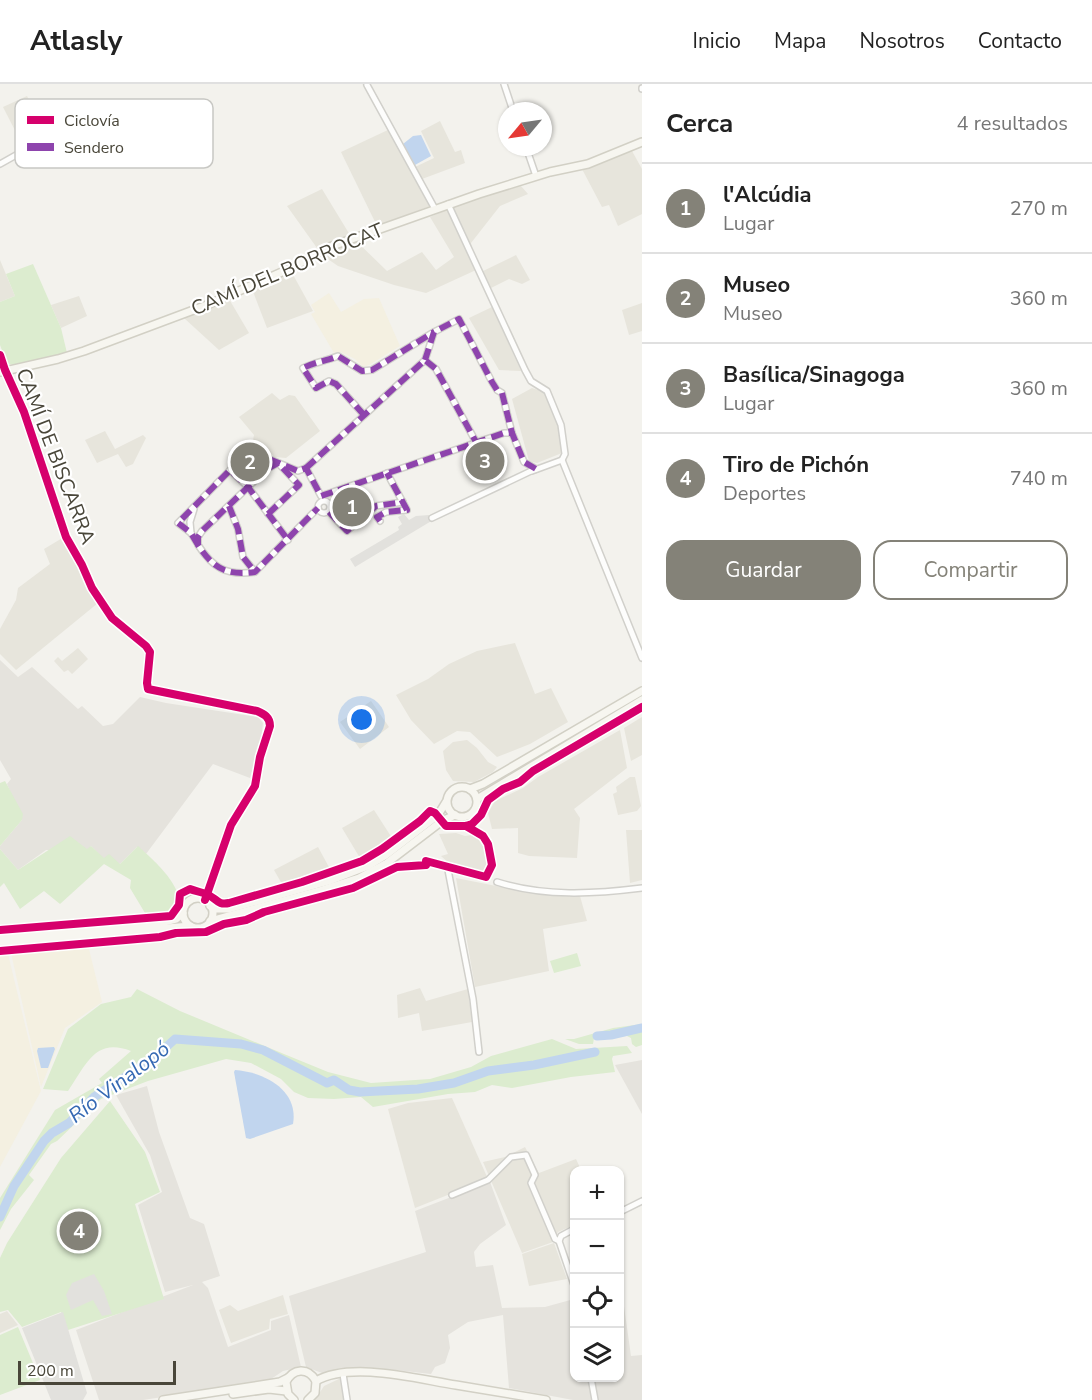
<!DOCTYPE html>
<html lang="es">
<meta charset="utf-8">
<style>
:root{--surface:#fff;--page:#f6f6f6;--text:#222;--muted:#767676;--line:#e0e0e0;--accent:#848278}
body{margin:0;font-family:"Nunito Sans",sans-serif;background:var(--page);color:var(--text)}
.controls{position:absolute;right:18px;bottom:18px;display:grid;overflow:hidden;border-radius:12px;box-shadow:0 2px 4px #0004}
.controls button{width:54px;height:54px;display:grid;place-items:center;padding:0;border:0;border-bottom:2px solid var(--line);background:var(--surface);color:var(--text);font:30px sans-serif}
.compass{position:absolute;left:498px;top:18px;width:54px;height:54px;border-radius:50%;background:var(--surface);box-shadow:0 2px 4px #0004;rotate:241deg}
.scale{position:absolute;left:18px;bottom:15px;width:158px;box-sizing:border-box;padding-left:6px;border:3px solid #494639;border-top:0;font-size:16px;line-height:21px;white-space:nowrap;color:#494639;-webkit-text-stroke:4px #fff;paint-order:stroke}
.you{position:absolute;left:362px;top:636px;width:21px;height:21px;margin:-15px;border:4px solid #fff;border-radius:50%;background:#1a73e8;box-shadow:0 0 0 9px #1a73e833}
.badge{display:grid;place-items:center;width:39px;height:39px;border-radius:50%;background:var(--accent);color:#fff;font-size:20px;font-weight:700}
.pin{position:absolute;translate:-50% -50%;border:3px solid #fff;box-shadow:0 2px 6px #0006}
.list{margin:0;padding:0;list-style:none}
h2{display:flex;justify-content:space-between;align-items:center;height:78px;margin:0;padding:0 24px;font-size:26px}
h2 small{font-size:20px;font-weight:400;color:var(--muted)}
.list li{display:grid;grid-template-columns:39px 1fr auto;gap:18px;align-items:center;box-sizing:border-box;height:90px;padding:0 24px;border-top:2px solid var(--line)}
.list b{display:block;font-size:22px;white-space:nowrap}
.list p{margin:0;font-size:20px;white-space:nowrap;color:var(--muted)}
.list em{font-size:20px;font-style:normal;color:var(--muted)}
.actions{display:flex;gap:12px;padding:18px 24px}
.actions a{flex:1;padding:14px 0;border:2px solid var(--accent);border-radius:18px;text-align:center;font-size:21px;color:var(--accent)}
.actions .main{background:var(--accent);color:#fff}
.icon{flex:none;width:33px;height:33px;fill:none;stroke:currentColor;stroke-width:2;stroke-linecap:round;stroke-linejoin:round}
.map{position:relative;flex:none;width:642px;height:1316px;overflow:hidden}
header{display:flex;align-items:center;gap:36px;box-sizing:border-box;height:84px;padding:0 30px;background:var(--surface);border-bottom:2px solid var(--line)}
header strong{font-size:28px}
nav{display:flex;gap:33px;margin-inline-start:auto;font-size:21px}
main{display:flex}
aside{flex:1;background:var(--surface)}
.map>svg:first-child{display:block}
.residential{fill:#e7e5dc}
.commercial{fill:#f4f0e1}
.industrial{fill:#e5e3dd}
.green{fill:#dceccf}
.parking{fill:#e2e1dd}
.water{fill:#c1d5ee}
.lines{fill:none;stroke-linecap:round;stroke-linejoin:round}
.river{stroke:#c1d5ee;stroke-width:9}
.street-casing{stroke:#d1d0cb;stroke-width:8}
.secondary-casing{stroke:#d2d0c5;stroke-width:10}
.street{stroke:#fdfdfc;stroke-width:5}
.secondary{stroke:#f7f6f0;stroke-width:7}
.quiet{stroke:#8e44ad;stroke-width:6;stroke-dasharray:12 6;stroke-linecap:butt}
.cycleway-casing{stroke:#fff;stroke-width:11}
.cycleway{stroke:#d6006c;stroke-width:8}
.labels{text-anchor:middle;stroke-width:4.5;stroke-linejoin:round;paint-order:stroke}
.street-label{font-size:20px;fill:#494639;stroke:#fff}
.water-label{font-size:21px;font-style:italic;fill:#3569b3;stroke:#fff}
.key{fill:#fff;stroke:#c8c8c4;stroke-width:1.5}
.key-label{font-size:16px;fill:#494639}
</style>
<header>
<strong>Atlasly</strong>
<nav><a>Inicio</a><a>Mapa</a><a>Nosotros</a><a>Contacto</a></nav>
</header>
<main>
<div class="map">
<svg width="642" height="1316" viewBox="0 0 642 1316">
<rect width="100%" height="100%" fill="#f3f2ed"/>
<g class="residential">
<path d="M27 12 47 51 24 64 3 23Z"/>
<path d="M440 37 455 68 461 66 465 79 422 95 415 83 434 74 421 47Z"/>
<path d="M390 45 430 122 377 142 341 68Z"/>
<path d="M632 67 642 85V130L618 142 609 121 602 123 582 85Z"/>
<path d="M521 102 528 110 500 122 471 159 476 186 426 209 394 201 338 182 322 171 287 122 322 105 350 151 387 187 422 168 436 186 454 173 430 133 469 116Z"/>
<path d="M516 171 530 196 522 200 509 195 489 205 481 188Z"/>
<path d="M0 176 15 212 0 218Z"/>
<path d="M291 187 313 227 267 244 252 205Z"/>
<path d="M79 212 87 232 61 244 51 221Z"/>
<path d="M229 215 249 249 219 266 184 234Z"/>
<path d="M642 219V247L629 251 622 226Z"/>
<path d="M492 223 521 287 499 286 469 234Z"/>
<path d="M532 304 544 308 558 338 562 369 537 379 529 377 512 315Z"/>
<path d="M272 309 280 316 289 311 295 312 320 347 286 374 274 373 268 366 262 370 252 361 254 351 239 333Z"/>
<path d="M105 347 115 365 143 351 146 354 133 380 126 383 118 370 97 379 85 356Z"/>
<path d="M64 453 98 519 16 586 0 570V545L16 516 18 504 50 480 44 465Z"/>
<path d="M515 559 535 610 551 604 568 638 530 660 497 673 470 648 457 647 434 660 411 636 396 611 428 595 449 580 477 567Z"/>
<path d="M78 564 88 575 72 590 68 586 64 588 54 577 58 573 62 577Z"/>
<path d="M371 617 389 643 360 665 340 638Z"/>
<path d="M642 633V671L631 677 624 644Z"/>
<path d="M620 646 627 684 574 725 580 734 577 774 529 772 518 769V744L492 745 488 729 495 717 523 704 538 693Z"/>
<path d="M467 656 477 664 488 678 497 683 493 688 474 698 453 697 446 686 443 667 453 658Z"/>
<path d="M630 693H635L641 722 637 727 618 731 613 710 617 708 616 703Z"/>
<path d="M374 726 392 754 360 774 342 744Z"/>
<path d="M626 746H642V796L630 799Z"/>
<path d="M456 749 465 752 479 750 482 753 490 781 485 789H470L449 779 441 772 448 770 439 750Z"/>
<path d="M318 763 330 785 282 800 274 786Z"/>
<path d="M456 794 537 810 580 812 587 837 543 845 549 887 475 903Z"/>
<path d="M420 904 426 917 468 905 472 938 422 947 419 929 398 934 397 911Z"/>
<path d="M452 1014 488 1095 415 1124 388 1025 408 1019Z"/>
<path d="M525 1063 539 1089 576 1075 581 1086H574V1141L558 1148 553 1158 522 1169 483 1078 505 1073Z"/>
<path d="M554 1159 567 1195 529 1202 522 1170Z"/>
<path d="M283 1211 288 1230 270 1235 269 1245 231 1259 219 1226 230 1221 238 1227Z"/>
<path d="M7 1227 18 1241 0 1249V1230Z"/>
<path d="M341 1294 344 1316H315L324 1302Z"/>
</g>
<g class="commercial">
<path d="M329 209 341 228 364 215 379 214 400 262 369 281 363 283 355 275 341 268 334 269 311 230 315 228 311 221Z"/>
<path d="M88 861 102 918 65 944 41 1003 11 869Z"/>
<path d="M8 870 41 1007 0 1083V871Z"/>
</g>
<g class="industrial">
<path d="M0 576 18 593 32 583 78 625 82 622 103 642 113 640 140 613 166 619 258 633 263 639 261 656 250 694 213 680 146 770 137 763 120 780 104 775 91 762 88 766H46L18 786 0 765V762L22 736 7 700 11 695 0 676Z"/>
<path d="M642 976V1030L615 981Z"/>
<path d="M147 1002 159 1048 190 1134 204 1140 220 1192 202 1198 208 1204 228 1263 271 1246V1237L289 1231 301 1283 283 1287 268 1297 143 1316H99L76 1246 193 1201 165 1208 138 1121 162 1108 150 1071 116 1011Z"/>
<path d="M490 1098 506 1141 480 1160 474 1168 476 1183 493 1181 502 1224 545 1223 574 1215V1294H620V1208H622L631 1272 642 1271V1316H573L509 1304 503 1231 468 1238 448 1251 450 1264 445 1279 435 1283 431 1290 396 1286 347 1285 322 1289 306 1283 289 1212 426 1168 415 1127Z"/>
</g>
<g class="green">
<path d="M33 180 61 244 67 269 15 281 7 280 0 261V218L15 212 6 190Z"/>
<path d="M5 697 23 730 22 736 0 762V699Z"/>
<path d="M70 752 87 765 91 762 104 774 109 770 120 780 138 762C150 773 199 814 168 828 162 830 152 829 145 829L130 804 131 796 104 780 60 820 44 807 20 825 4 799 0 803V765L18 786Z"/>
<path d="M577 869 581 882 554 889 550 877Z"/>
<path d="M137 905 180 927 284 970 328 988 371 999 430 995 471 983 491 972 552 955 576 965 627 962 632 969 613 972 612 975 615 988 571 993 512 1004 492 1001 475 1008 448 1010 373 1023 361 1013 334 1015 308 1014 294 1008 281 995 251 979 226 975 148 997 101 1015 57 1057 51 1060 29 1091 34 1096 11 1125 0 1146V1114L55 1026 102 999 99 995 131 967C95 953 86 981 68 1007L43 1005 68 945 101 920 131 913Z"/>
<path d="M642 940V961L636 963 632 960 631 954 627 952 594 954 593 960H579L565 955H574L613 944Z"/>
<path d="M110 1017 145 1068 160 1108 135 1120 164 1215 68 1246 61 1228 22 1243 8 1226 0 1228V1174L7 1159 61 1074Z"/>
<path d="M18 1243 40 1296 0 1311V1251Z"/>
</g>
<g class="parking">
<path d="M404 430 409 436 416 432 429 431 433 436 355 483 350 475 399 446 398 443 402 440 398 433Z"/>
<path d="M94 1190 104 1207 112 1230 102 1232 93 1216 71 1226 66 1211 72 1199Z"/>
<path d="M63 1228 87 1309 83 1316H51L22 1244Z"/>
</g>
<g class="water">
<path d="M421 51 431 72 415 81 403 60 413 52Z"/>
<path d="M54 963 55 965 48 984H41L37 967 38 964Z"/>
<path d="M235 986C264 988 299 1006 293 1040L250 1055 246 1054 234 988Z"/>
</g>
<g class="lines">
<g class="river">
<path d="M597 952 611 951 642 944"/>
<path d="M0 1133 14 1102 44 1057 52 1049 69 1039 94 1013 153 975 175 955 241 960 263 966 327 999 334 996 349 1006 360 1008 418 1005 454 999 488 987 534 981 595 968"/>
</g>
<defs>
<g id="street">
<path d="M504 0 513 27"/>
<path d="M367 1 435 125"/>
<path d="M642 4V5"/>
<path d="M526 63 536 92"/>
<path d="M0 80 41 57"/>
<path d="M448 120 525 286 531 297 547 307 561 341 565 370 562 376"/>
<path d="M0 271 5 286 24 328 66 453 82 481 92 504 112 534 146 562 150 568 147 599 148 605 257 627C264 630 270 633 270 642L260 673 255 702 231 741 205 816"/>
<path d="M425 276 434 248 459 235 492 298 497 306 502 309 512 349"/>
<path d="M364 331 336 300 329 297 316 304 303 284C315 278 326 277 338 272L362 287 372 286 434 248"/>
<path d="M269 375 298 387 306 384 321 412 504 349H512L524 378 536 385"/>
<path d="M306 384 425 276 436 285 476 358"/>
<path d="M532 387 562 376 642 574"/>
<circle cx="324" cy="423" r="6"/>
<path d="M229 422 238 445 243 473 255 488"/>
<path d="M329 428 347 447 376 422 403 418"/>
<path d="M268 430 299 401 278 379 267 385 202 447 198 453V461C213 484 226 492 255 488L318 424"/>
<path d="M432 434 531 387"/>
<path d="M380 437 377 433 386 428 407 426 387 389"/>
<path d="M191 449 190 438 194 425"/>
<path d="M197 459 191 449 178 439 230 386 248 403 288 456"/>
<path d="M448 786 473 915 479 968"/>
<path d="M497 798C544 813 594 810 642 804"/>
<path d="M452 1111 488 1096 511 1073 526 1071 535 1091 531 1099 555 1155 559 1157"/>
<path d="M620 1128 642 1117"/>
<path d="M574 1145 561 1152 559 1157 574 1201"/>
<path d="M343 1290 347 1316"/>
<path d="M591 1294 595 1316"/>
</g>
<g id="secondary">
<path d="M0 288 58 275 84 267 207 221 291 184 332 162 479 110 550 88 588 80 642 58"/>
<circle cx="462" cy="718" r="15"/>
<path d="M470 705 483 700 642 607"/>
<path d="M477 715 642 616"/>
<circle cx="198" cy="829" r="15"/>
<path d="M210 822 216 825H229L329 797 368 782 386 771 438 731 446 718"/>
<path d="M210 837 322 806 359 794 387 779 442 737 455 731"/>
<path d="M0 853 160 839 176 835 183 829"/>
<path d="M0 859 190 842"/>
<path d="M316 1297C351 1277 417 1295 456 1301 486 1306 516 1311 546 1316"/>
<path d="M233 1310 269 1305 286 1307"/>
<path d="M163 1316 280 1298 288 1294"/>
<path d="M294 1316 288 1310 286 1298C293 1284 308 1283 316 1297L315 1309 308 1316"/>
</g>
</defs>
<use href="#street" class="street-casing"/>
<use href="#secondary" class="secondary-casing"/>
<use href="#street" class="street"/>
<use href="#secondary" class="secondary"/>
<g class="quiet">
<path d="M425 276 434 248 459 235 492 298 497 306 502 309 512 349"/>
<path d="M364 331 336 300 329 297 316 304 303 284C315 278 326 277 338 272L362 287 372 286 434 248"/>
<path d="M269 375 298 387 306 384 321 412 504 349H512L524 378 536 385"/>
<path d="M306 384 425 276 436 285 476 358"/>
<path d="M229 422 238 445 243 473 255 488"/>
<path d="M329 428 347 447 376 422 403 418"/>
<path d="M268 430 299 401 278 379 267 385 202 447 198 453V461C213 484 226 492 255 488L318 424"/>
<path d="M380 437 377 433 386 428 407 426 387 389"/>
<path d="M198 461 191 449 178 439 230 386 248 403 288 456"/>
</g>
<defs>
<g id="cycleway">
<path d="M0 271 5 286 24 328 66 453 82 481 92 504 112 534 146 562 150 568 147 599 148 605 257 627C264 630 270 633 270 642L260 673 255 702 231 741 205 816"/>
<path d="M0 846 171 832 179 821 180 810 190 805C195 807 201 808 206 810 216 813 217 822 229 819L302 798 362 777 382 765 420 737 430 727 435 729 446 742H466L472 740 481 731 488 716 503 705 520 698 533 687 642 623"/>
<path d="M0 867 160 853 176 849 206 848 224 840 246 836 264 828 353 804 397 783 426 781V777L486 793 492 781 488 760 483 752 466 742"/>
</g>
</defs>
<use href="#cycleway" class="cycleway-casing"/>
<use href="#cycleway" class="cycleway"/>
</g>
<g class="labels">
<g class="street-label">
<text transform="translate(287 185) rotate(-23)" y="7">CAMÍ DEL BORROCAT</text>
<text transform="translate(56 372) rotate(69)" y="7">CAMÍ DE BISCARRA</text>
</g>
<g class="water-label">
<text transform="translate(119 998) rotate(-37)" y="7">Río Vinalopó</text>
</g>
</g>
<rect x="15" y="15" width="198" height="69" rx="9" class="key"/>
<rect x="27" y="32" width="27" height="8" fill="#d6006c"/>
<rect x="27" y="59" width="27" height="8" fill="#8e44ad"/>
<g class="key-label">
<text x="64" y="42">Ciclovía</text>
<text x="64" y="69">Sendero</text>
</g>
</svg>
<div class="controls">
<button>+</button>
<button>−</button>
<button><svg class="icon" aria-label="locate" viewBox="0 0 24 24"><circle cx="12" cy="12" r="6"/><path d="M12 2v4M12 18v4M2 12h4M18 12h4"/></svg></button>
<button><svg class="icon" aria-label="layers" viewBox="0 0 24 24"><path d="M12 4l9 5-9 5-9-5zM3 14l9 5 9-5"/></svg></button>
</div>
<svg class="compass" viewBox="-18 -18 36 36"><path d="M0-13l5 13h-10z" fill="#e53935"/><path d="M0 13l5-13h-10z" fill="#767676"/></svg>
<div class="scale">200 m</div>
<div class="you"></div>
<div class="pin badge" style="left:352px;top:423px">1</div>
<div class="pin badge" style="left:250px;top:378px">2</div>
<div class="pin badge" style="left:485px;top:377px">3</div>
<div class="pin badge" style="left:79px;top:1147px">4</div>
</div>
<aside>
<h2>Cerca<small>4 resultados</small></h2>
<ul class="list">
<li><span class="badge">1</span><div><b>l'Alcúdia</b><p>Lugar</p></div><em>270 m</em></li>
<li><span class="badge">2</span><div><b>Museo</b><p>Museo</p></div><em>360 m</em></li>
<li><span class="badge">3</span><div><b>Basílica/Sinagoga</b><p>Lugar</p></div><em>360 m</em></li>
<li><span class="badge">4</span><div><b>Tiro de Pichón</b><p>Deportes</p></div><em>740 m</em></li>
</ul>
<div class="actions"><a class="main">Guardar</a><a>Compartir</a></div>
</aside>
</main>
